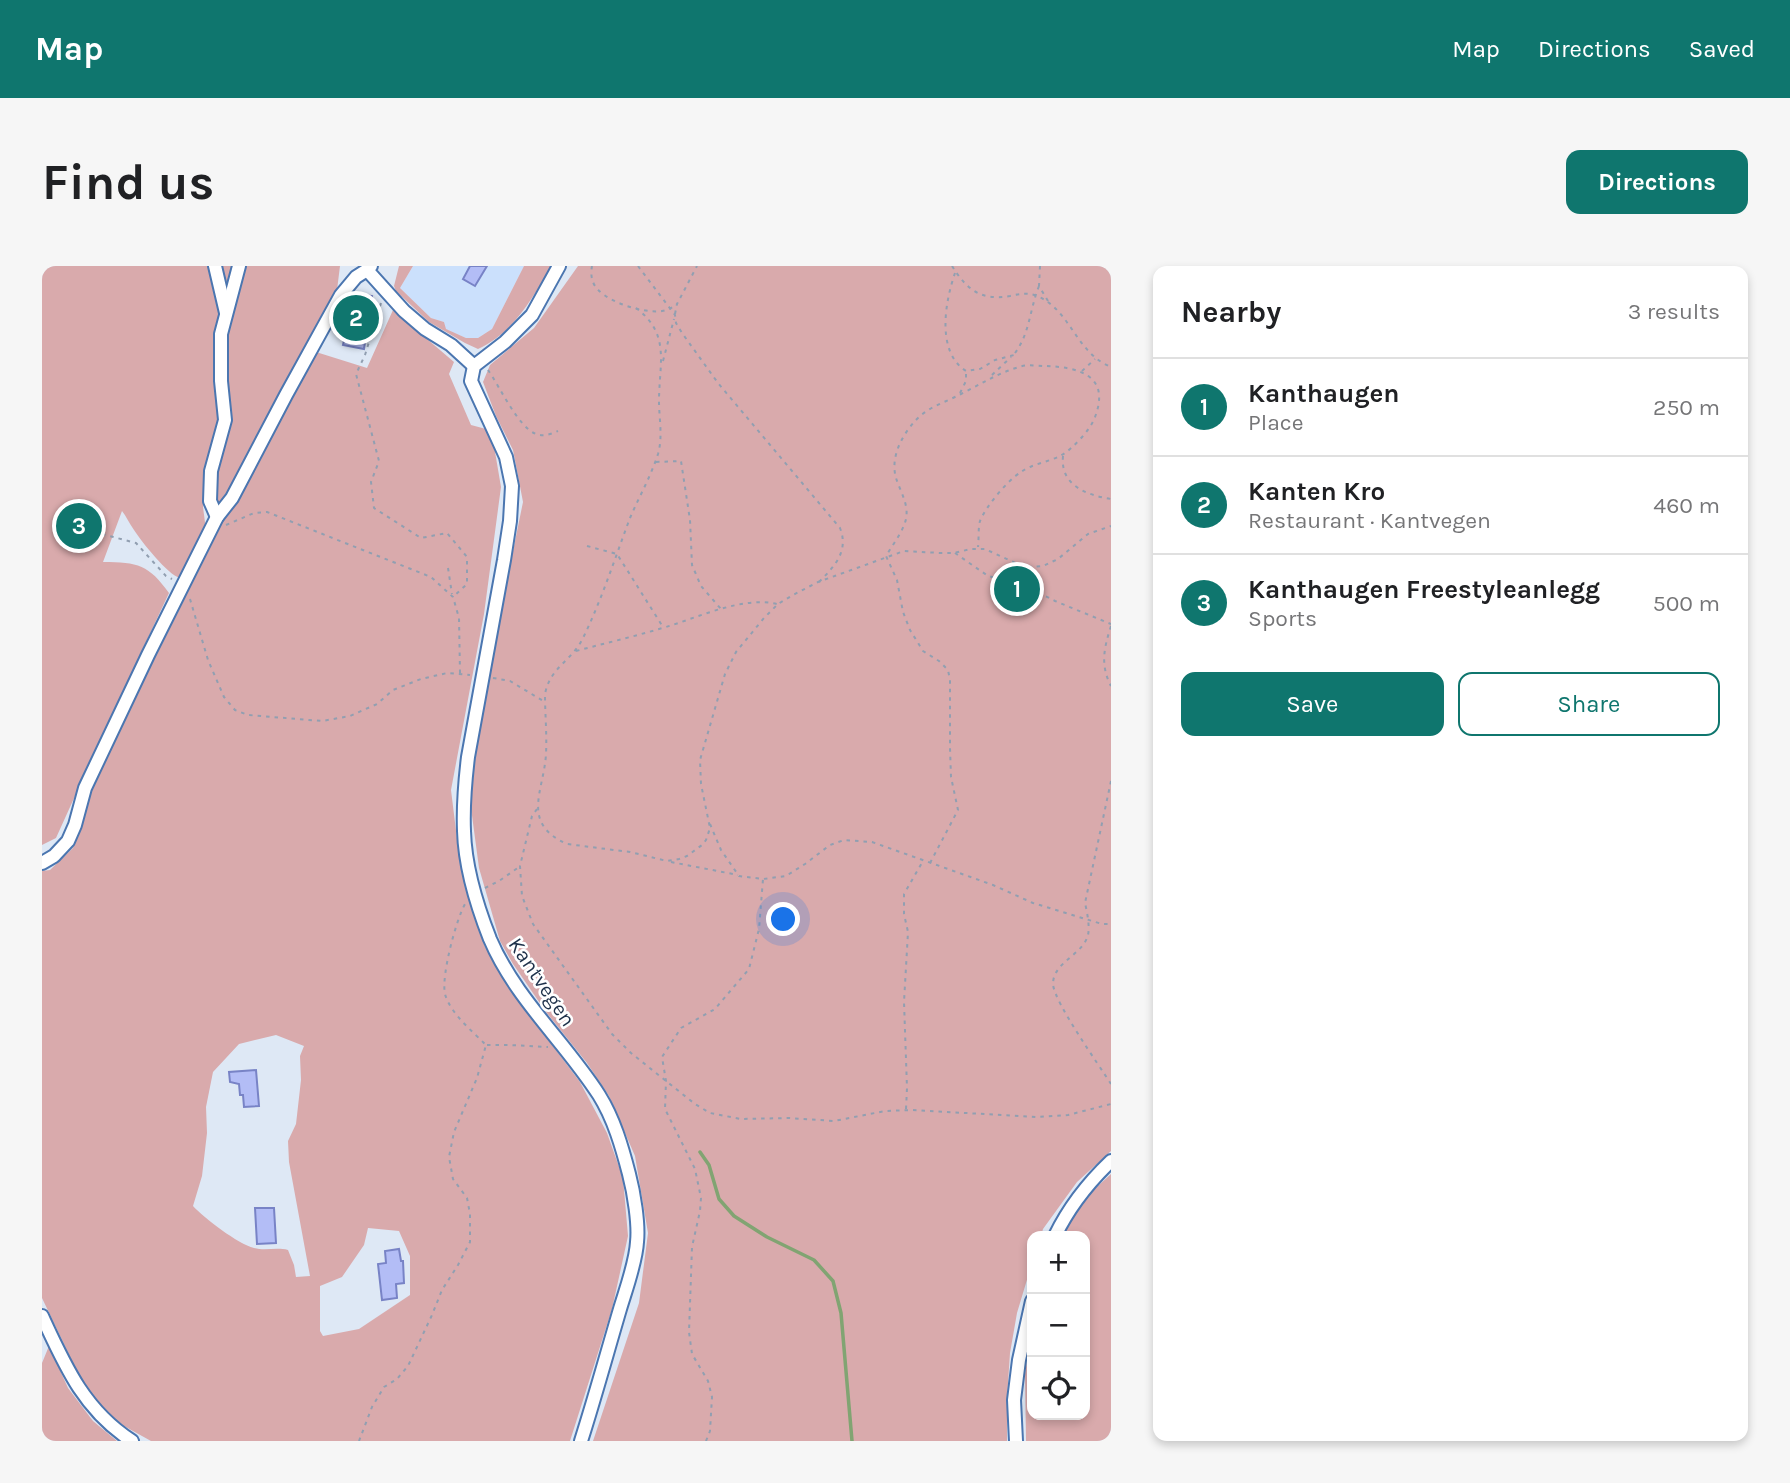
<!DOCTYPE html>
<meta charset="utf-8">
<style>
:root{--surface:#fff;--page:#f6f6f6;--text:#202124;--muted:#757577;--line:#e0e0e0;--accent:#0f766e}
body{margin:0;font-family:Karla,sans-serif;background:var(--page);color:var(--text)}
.controls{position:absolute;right:21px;bottom:21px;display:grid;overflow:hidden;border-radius:14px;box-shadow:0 4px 10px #0003}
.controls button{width:63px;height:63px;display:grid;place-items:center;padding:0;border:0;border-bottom:2px solid var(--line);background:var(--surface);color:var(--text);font:35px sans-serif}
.you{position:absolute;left:742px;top:654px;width:24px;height:24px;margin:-18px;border:5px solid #fff;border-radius:50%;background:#1a73e8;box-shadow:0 0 0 10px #1a73e833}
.badge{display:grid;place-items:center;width:46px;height:46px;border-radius:50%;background:var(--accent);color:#fff;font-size:23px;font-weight:700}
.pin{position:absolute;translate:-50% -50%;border:4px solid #fff;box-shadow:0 2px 7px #0006}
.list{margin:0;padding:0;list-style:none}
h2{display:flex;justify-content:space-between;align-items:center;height:91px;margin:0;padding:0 28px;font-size:30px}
h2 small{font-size:23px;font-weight:400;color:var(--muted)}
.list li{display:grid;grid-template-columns:46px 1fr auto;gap:21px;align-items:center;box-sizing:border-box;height:98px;padding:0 28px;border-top:2px solid var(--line)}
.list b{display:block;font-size:26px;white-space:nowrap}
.list p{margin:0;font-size:23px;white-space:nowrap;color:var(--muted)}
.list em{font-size:23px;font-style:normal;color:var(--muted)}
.actions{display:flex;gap:14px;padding:21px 28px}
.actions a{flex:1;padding:16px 0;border:2px solid var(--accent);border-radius:14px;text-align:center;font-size:24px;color:var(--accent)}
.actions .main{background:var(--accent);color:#fff}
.icon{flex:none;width:38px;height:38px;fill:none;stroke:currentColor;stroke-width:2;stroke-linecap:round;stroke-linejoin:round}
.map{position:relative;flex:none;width:1069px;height:1175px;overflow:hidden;border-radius:14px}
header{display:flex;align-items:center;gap:42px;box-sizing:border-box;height:98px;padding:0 35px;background:var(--accent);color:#fff}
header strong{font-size:33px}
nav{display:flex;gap:38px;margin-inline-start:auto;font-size:24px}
.intro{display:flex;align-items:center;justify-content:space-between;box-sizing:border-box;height:168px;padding:0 42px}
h1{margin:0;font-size:49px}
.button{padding:18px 32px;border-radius:14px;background:var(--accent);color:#fff;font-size:24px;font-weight:700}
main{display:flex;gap:42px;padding:0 42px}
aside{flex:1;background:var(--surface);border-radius:14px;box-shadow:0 4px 10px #0003}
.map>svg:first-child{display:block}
.built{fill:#cbe0fc}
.green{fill:#d9aaac;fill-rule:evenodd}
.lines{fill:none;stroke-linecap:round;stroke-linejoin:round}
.stream{stroke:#81a472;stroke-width:3.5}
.building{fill:#b3bdf6;stroke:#7883c6;stroke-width:2}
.minor-casing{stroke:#4b76b0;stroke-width:16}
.path{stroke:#919fb1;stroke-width:2;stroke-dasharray:3.5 5;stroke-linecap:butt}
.minor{stroke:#fff;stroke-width:12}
.labels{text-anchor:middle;stroke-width:5;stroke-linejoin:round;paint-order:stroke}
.street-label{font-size:21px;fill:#1e314a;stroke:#fff}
</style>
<header>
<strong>Map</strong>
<nav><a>Map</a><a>Directions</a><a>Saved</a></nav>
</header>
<div class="intro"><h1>Find us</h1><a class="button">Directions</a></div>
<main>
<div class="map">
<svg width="1069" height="1175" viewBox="0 0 1069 1175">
<rect width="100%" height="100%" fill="#dee8f5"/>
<path class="built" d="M371 0H482L450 63 436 72H424L403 63 402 56 389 52 358 22Z"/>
<g class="green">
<path d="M0 0H298L295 24 280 55 188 227 177 239 173 237V207L182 177 177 55 173 69 177 155 164 205 161 241 164 264 138 312C126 309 99 275 92 264 87 257 84 250 80 245L61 296C96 296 107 299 127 327L67 455 14 572 0 579Z"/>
<path d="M357 0H371L358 22 389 52 402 56 404 63 424 72H436L450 63 482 0H511C489 32 473 66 436 83L423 77 387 56 354 25 352 20Z"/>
<path d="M536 0H1069V885L1035 916 1001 963 999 970H990V997L975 1047 968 1087 965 1132V1175H551L597 1037 606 967 593 890 567 830 545 797 504 746 471 698 458 675 437 602 429 542 430 511 434 466 481 236 471 184 454 150 441 116 448 99 492 62Z"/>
<path d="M351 44 412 96 407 108 429 159 444 163 451 174 459 221 442 348 409 524 418 597 443 681 486 747 538 816 565 867 581 912 586 970 570 1043 528 1175H109L82 1160 64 1146 42 1120 0 1032V605L8 604 31 582 46 527 175 259 274 86 325 102ZM234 769 262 780 258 790 259 814 254 858 246 875 247 896 268 1010 254 1011 252 999 246 984C235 981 223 985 212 982 196 978 162 952 151 940L160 910 165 867 164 841 171 806 197 778ZM326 962 357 965 368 990V1029L317 1063 281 1070 278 1065V1020L300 1011 322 979Z"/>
<path d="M1069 908V1175H984L983 1108 990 1065V1149H1043V970H1018L1045 930Z"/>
<path d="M7 1080 26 1122 51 1155 75 1175H0V1097Z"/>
</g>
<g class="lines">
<path class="stream" d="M658 886 667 899 677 933 692 950 725 971 772 994 791 1015 799 1047 810 1175"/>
</g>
<g class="building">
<path d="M428 0H445L433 20 421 13Z"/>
<path d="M316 28 330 30 322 83 301 79 303 70 298 69 302 42 307 33 315 35Z"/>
<path d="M214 804 217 840 202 841 201 829H198L197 818 188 816 187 806Z"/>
<path d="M213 942H232L234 977 215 978Z"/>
<path d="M357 983 359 995H361L362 1017 354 1018 355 1032 340 1034 336 998 344 997 343 985Z"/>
</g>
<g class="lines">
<defs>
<g id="minor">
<path d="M173 0 184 47"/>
<path d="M329 0 325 4 362 45 383 63 409 79 432 100"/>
<path d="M517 0 490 49 463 76 432 100 429 115 464 191 470 220 468 255 462 294 426 491C423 516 421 541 422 565 423 602 435 640 448 673 473 732 523 776 557 829 572 853 580 881 587 908 592 927 597 958 595 976 594 996 584 1023 578 1043 565 1087 553 1131 539 1175"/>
<path d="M175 251 168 235 169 205 183 154 179 115V68L197 0"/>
<path d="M0 597 12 590 26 575 33 559 43 522 106 389 175 251 190 232 244 129 299 29 314 11 325 4"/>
<path d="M1013 970C1026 943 1047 916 1069 895"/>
<path d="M0 1050C23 1100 42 1144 90 1175"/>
<path d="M974 1175 972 1134 977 1094 990 1035"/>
</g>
</defs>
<use href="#minor" class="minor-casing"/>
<g class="path">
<path d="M550 0C549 5 549 11 551 16 558 35 602 48 620 45 626 44 630 42 635 38"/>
<path d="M596 0 633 49 634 57 640 67 676 117 798 262C807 285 793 300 777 316"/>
<path d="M910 0C925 24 939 35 968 30 977 28 986 26 995 30 1024 42 1031 74 1055 93 1059 96 1064 99 1069 101"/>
<path d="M998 0 997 20 1006 35"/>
<path d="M913 7C903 36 894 86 924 105L938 103 953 94 972 89"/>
<path d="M339 37 323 89 314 108 337 195 329 216 332 242 379 272 405 267 425 291V318L411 331"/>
<path d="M594 42C629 68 617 98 617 135 617 152 621 171 616 188 609 210 597 231 588 252 573 292 560 333 541 372 530 395 508 401 503 428 503 448 505 468 504 488 502 525 478 557 525 578L588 586 625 595 637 593 645 590 660 579 664 574 668 562 659 518 658 494 683 408 694 386 722 352 736 338 751 329 776 316 862 285 899 287H912L929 283H943L978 299 987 301 1001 300 1016 293 1046 268 1069 260"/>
<path d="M633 48 635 38 655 0"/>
<path d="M973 87C988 67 988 42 997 20"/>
<path d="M621 95 632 53"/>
<path d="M446 104C458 121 476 161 494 168 502 171 509 168 516 165"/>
<path d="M1040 105 1053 93"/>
<path d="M950 109 969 91"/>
<path d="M918 127 924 115V106"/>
<path d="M1021 190C1018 219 1044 229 1069 233"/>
<path d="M614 196 639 195 648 254 650 299 659 320 679 343"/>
<path d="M184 259 212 247 225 246 389 311 411 331 417 352 418 407"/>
<path d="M60 268 94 277 124 310 130 313"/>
<path d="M545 280 575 288 621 361"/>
<path d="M913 287 946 310 984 320 1013 335 1069 358"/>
<path d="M406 302 410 328"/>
<path d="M148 333 166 394 182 431 193 444 206 449 280 455 308 450 335 438 351 424 379 413 405 407 428 409"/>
<path d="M1069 360C1062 382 1058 399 1069 420"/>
<path d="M534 385C564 377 594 370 624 361 657 351 701 330 735 338"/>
<path d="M451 412 468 415 503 436"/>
<path d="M1069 515 1043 637C1045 646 1048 660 1046 669 1041 689 1011 696 1011 718 1012 736 1057 799 1069 818"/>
<path d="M495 543 490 550 478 600 480 630 491 658 570 768 589 787 624 815 653 838 668 847 699 853 747 852 792 855 843 845 870 844 995 851 1026 849 1069 838"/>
<path d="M668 558 679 584 697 610 721 613 744 610 763 598 788 579 802 574 830 576 951 619 991 637 1060 658H1069"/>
<path d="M629 596 696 609"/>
<path d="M888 597 916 544 909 511 908 482V414L906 404 897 395 881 385 868 364 861 346 855 314 844 290C851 278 861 266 864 253 867 238 858 225 854 212 848 191 860 169 874 154 886 141 904 136 919 128 939 118 956 107 977 101 985 98 995 100 1003 100 1036 101 1069 109 1053 151 1049 163 1030 184 1018 190 1006 196 990 198 979 206 966 214 944 240 938 255 936 262 937 273 936 281"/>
<path d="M443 622 457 615 477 601"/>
<path d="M445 779H467L506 781"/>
<path d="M864 843 865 822 862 736 866 666 862 648V628L881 595"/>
<path d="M317 1175 330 1141 342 1121 355 1113 366 1100 390 1049 400 1024 416 999 428 976V948L425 932 411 913 407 891 412 866 435 812 444 779C431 766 408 747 403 728 399 710 414 654 423 638"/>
<path d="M664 1175 668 1165 670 1131 666 1115 650 1088 647 1066 650 981 658 945 659 932 653 903 623 843 624 815 620 791 639 762 673 743 707 703 717 663 721 613"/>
</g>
<use href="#minor" class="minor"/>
</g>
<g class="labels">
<g class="street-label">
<text transform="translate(500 716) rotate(56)" y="7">Kantvegen</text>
</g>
</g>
</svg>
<div class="controls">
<button>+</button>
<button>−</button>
<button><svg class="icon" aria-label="locate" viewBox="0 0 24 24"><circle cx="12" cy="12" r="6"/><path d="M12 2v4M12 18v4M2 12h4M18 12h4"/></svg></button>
</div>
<div class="you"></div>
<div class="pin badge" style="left:975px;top:323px">1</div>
<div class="pin badge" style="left:314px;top:52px">2</div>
<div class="pin badge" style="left:37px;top:260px">3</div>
</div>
<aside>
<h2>Nearby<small>3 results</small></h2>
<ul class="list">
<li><span class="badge">1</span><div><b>Kanthaugen</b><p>Place</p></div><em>250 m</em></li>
<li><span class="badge">2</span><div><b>Kanten Kro</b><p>Restaurant · Kantvegen</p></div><em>460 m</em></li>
<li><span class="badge">3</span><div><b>Kanthaugen Freestyleanlegg</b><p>Sports</p></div><em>500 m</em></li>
</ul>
<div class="actions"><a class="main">Save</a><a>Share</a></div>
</aside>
</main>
